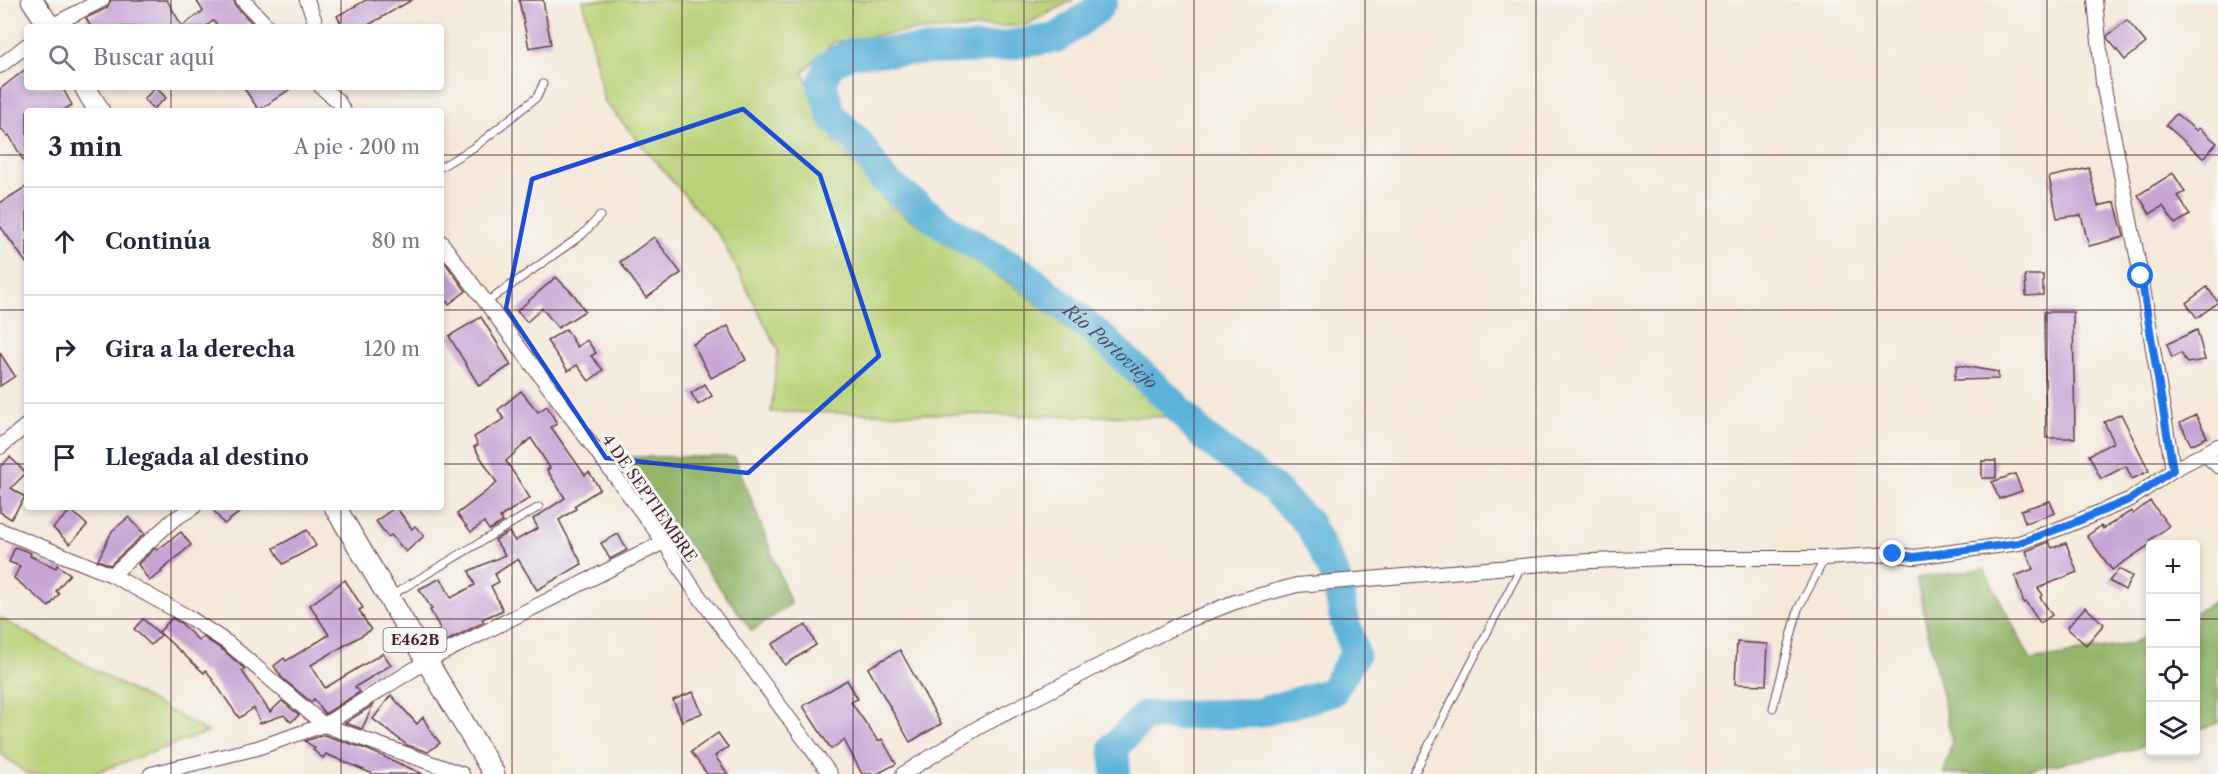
<!DOCTYPE html>
<html lang="es">
<meta charset="utf-8">
<style>
:root{--surface:#fff;--page:#f6f6f7;--text:#1f2937;--muted:#747a83;--line:#e0e1e3}
body{margin:0;font-family:"Libre Caslon Text",serif;background:var(--page);color:var(--text)}
.controls{position:absolute;right:18px;bottom:18px;display:grid;overflow:hidden;border-radius:6px;box-shadow:0 3px 9px #0003}
.controls button{width:54px;height:54px;display:grid;place-items:center;padding:0;border:0;border-bottom:2px solid var(--line);background:var(--surface);color:var(--text);font:30px sans-serif}
.stop{position:absolute;width:18px;height:18px;margin:-14px;border:4px solid #1a73e8;border-radius:50%;background:#fff}
.stop.end{background:#1a73e8;border-color:#fff;box-shadow:0 2px 6px #0008}
.list{margin:0;padding:0;list-style:none}
h2{display:flex;justify-content:space-between;align-items:center;height:78px;margin:0;padding:0 24px;font-size:26px}
h2 small{font-size:20px;font-weight:400;color:var(--muted)}
.list li{display:grid;grid-template-columns:39px 1fr auto;gap:18px;align-items:center;box-sizing:border-box;height:108px;padding:0 24px;border-top:2px solid var(--line)}
.list b{display:block;font-size:22px;white-space:nowrap}
.list em{font-size:20px;font-style:normal;color:var(--muted)}
.icon{flex:none;width:33px;height:33px;fill:none;stroke:currentColor;stroke-width:2;stroke-linecap:round;stroke-linejoin:round}
.map{position:relative;flex:none;width:2218px;height:774px;overflow:hidden}
.search{position:absolute;background:var(--surface);box-shadow:0 3px 9px #0003;left:24px;top:24px;width:420px;height:66px;display:flex;align-items:center;gap:15px;box-sizing:border-box;padding:0 21px;border-radius:6px;color:var(--muted);font-size:22px}
.panel{position:absolute;background:var(--surface);box-shadow:0 3px 9px #0003;left:24px;top:108px;width:420px;height:402px;border-radius:6px}
.map>svg:first-child{display:block}
.green{fill:#b9d379;stroke:#827952;stroke-width:1.5}
.forest{fill:#92b569;stroke:#6e6a4a;stroke-width:1.5}
.lines{fill:none;stroke-linecap:round;stroke-linejoin:round}
.river{stroke:#5cb2d9;stroke-width:30}
.building{fill:#c5a5d3}
.service-casing{stroke:#643d45;stroke-width:9}
.minor-casing{stroke:#643d45;stroke-width:16}
.primary-casing{stroke:#643d45;stroke-width:23}
.service{stroke:#fff;stroke-width:7}
.minor{stroke:#fff;stroke-width:14}
.primary{stroke:#fff;stroke-width:21}
.route{stroke:#1a73e8;stroke-width:8}
.marked{fill:none;stroke:#1d4ed8;stroke-width:4.5;stroke-linejoin:round}
.grid{fill:none;stroke:#4a1f2b;stroke-width:1.5;stroke-opacity:0.55}
.labels{text-anchor:middle;stroke-width:6;stroke-linejoin:round;paint-order:stroke}
.shield{fill:#f6f6f2;stroke:#7e6067;stroke-width:1.5}
.shield-label{font-size:15px;font-weight:bold;fill:#4a1f2b}
.street-label{font-size:16px;fill:#4a1f2b;stroke:#f6f6f2}
.water-label{font-size:18px;font-style:italic;fill:#505268;stroke:#f6f6f2}
</style>
<div class="map">
<svg width="2218" height="774" viewBox="0 0 2218 774">
<rect width="100%" height="100%" fill="#f6f6f2"/>
<filter id="ink" filterUnits="userSpaceOnUse"><feTurbulence type="fractalNoise" baseFrequency=".0167" numOctaves="2"/><feDisplacementMap in="SourceGraphic" scale="12" xChannelSelector="R" yChannelSelector="G"/><feConvolveMatrix kernelMatrix="1 2 1 2 8 2 1 2 1" color-interpolation-filters="sRGB"/></filter>
<filter id="wash" filterUnits="userSpaceOnUse"><feTurbulence type="fractalNoise" baseFrequency=".008" numOctaves="4" result="noise"/><feDisplacementMap in="SourceGraphic" scale="24" xChannelSelector="R" yChannelSelector="G"/><feGaussianBlur stdDeviation="1.35" result="paint"/><feColorMatrix in="noise" values="0 0 0 0 0 0 0 0 0 0 0 0 0 0 0 0 0 1.4 0 .05"/><feComposite in="paint" operator="in"/></filter>
<g filter="url(#wash)">
<rect width="100%" height="100%" fill="#f5e9da"/>
<g class="green">
<path d="M583 0H1074L1025 25 901 32 834 42 803 72 835 142 891 207 1015 287 1093 348 1167 417 771 412 778 350 721 238 604 101Z"/>
<path d="M0 618 208 732 92 774H27L0 753Z"/>
</g>
<g class="forest">
<path d="M623 457H735L791 604 752 631Z"/>
<path d="M1984 569 2031 660 2130 644 2150 634V744L2127 751 2004 774H1944L1952 741 1916 578Z"/>
<path d="M2218 600V723L2196 730V612Z"/>
</g>
<g class="lines">
<path class="river" id="s1" d="M1103 0 1097 9 1057 38 988 48 850 53 829 65 822 84 832 116 859 143 883 180 953 232 1026 275 1107 342 1175 405 1203 436 1274 489 1309 524 1335 575 1345 622 1355 654 1332 692 1258 713 1145 716 1114 747 1116 774"/>
</g>
<g id="blocks">
<g class="building">
<path d="M111 0H167L182 26 203 11 196 0H234L236 6 251 22 246 27H219L213 21 205 27H91L86 18 107 8Z"/>
<path d="M366 0H412L365 27H343L337 16Z"/>
<path d="M519 0H543L551 44 529 48Z"/>
<path d="M2127 20 2146 43 2125 60 2108 39 2107 36Z"/>
<path d="M27 68V87H62L72 105 62 111H27V167L9 135 7 136 0 127V89Z"/>
<path d="M156 87 166 98 153 109 144 99Z"/>
<path d="M243 87H293L259 110Z"/>
<path d="M2176 114 2197 131 2199 128 2217 143 2203 158 2166 125Z"/>
<path d="M2089 168 2098 206 2115 202 2124 237 2089 246 2081 215 2057 218 2049 177Z"/>
<path d="M2173 173 2185 192 2178 196 2190 215 2175 224 2163 206 2150 214 2138 195Z"/>
<path d="M27 186V264L0 226V203Z"/>
<path d="M654 237 681 273 646 298 620 262Z"/>
<path d="M441 257 466 291 449 304 441 294Z"/>
<path d="M2025 275H2043V295L2026 296Z"/>
<path d="M556 277 575 296 585 311 558 328 542 308 527 322 517 311Z"/>
<path d="M2207 287 2218 302 2197 318 2186 303Z"/>
<path d="M2044 312H2073L2075 438H2046Z"/>
<path d="M481 317 511 365 479 386 449 336Z"/>
<path d="M728 326 746 360 711 378 693 344Z"/>
<path d="M566 329 577 347 587 340 596 353 591 356 603 370 589 381 577 365 568 371 547 341Z"/>
<path d="M2197 330 2205 360 2187 363 2181 353 2172 358 2167 344Z"/>
<path d="M0 353 15 376 0 386Z"/>
<path d="M1957 365 1998 372V379L1954 380Z"/>
<path d="M705 384 712 396 698 405 691 393Z"/>
<path d="M521 391 538 412 547 406 557 424 551 427 585 475 589 472 600 489 574 506 576 509 559 520 582 564 537 590 518 559 495 574 499 582 491 586 503 610 482 619 484 622 443 643 438 631 440 628 430 610 432 609 419 589 441 578 451 598 475 585 469 571 505 555 495 540 509 532 515 541 538 528 533 519 565 498 547 470 550 468 531 438 506 461 530 498 500 517 503 522 489 530 484 522 471 532 457 514 497 483 474 447 478 445 474 437 504 419 498 410Z"/>
<path d="M2121 414 2149 471 2132 479 2126 466 2101 479 2089 455 2114 442 2104 422Z"/>
<path d="M2196 415 2207 437 2191 445 2180 423Z"/>
<path d="M10 457 26 473 11 488 25 497 11 519 0 512V467Z"/>
<rect x="1982" y="461" width="14" height="17"/>
<path d="M2015 474 2022 491 1999 499 1992 482Z"/>
<path d="M2050 501 2055 513 2025 523 2021 510Z"/>
<path d="M2150 501 2169 526 2150 540 2152 543 2112 570 2087 536 2101 526 2103 529 2131 511 2133 514Z"/>
<path d="M211 507H247L224 524Z"/>
<path d="M396 507 412 529 415 526 424 536 406 552 391 535 388 537 376 521Z"/>
<path d="M71 510 87 525 70 544 53 528Z"/>
<path d="M129 517 144 534 110 565 98 560 112 531Z"/>
<path d="M307 530 316 546 283 564 274 548Z"/>
<path d="M181 532 191 545 161 571 162 572 149 581 138 564 155 548 157 550Z"/>
<path d="M618 534 627 550 610 559 601 543Z"/>
<path d="M2049 542 2052 548 2066 543 2077 572 2038 588 2043 595 2040 597 2052 615 2040 623 2026 602 2024 603 2015 576 2033 569 2026 551Z"/>
<path d="M15 547 31 553 30 556 56 568 57 565 70 574 56 591 59 594 49 607 14 578 20 566 9 562Z"/>
<path d="M2119 569 2132 576 2125 590 2109 581Z"/>
<path d="M345 580 363 608 359 610 371 630 311 665 325 688 383 653 391 665 355 687 360 692 325 714 314 699 311 702 282 678 274 666 284 658 286 661 329 635 310 605Z"/>
<path d="M2085 607 2104 624 2086 645 2067 628Z"/>
<path d="M172 618 181 623 199 641 203 637 223 650 245 669 242 671 270 712 282 701 299 715 291 722 284 715 258 724 260 722 254 708 239 718 206 670 204 673 159 632Z"/>
<path d="M143 619 161 635 151 645 134 629Z"/>
<path d="M806 625 816 645 785 665 772 644Z"/>
<path d="M1737 642 1768 644 1766 685 1735 684Z"/>
<path d="M900 650 941 724 910 742 868 668Z"/>
<path d="M847 680 858 699 851 702 878 741 882 739 896 764 877 774H862L844 740 831 749 803 706Z"/>
<path d="M693 692 702 713 682 721 673 700Z"/>
<path d="M391 695 417 724 423 717 430 730 440 743 428 752 407 745 373 719Z"/>
<path d="M373 705 362 729 345 723Z"/>
<path d="M718 733 728 747 715 756 728 774H707L691 752Z"/>
<path d="M324 735 366 749 423 774H373L326 754 323 758 313 750 315 748 305 741Z"/>
</g>
</g>
</g>
<g filter="url(#ink)">
<use href="#blocks" fill-opacity="0" stroke="#643d45" stroke-width="1.5"/>
<g class="lines">
<defs>
<g id="service">
<path d="M441 167 476 146 537 97 543 84"/>
<path d="M487 302 582 235 600 216"/>
<path d="M392 595 539 507"/>
<path d="M1773 708 1798 609 1825 558"/>
<path d="M1414 774 1522 565"/>
</g>
<g id="minor">
<path d="M243 0 268 27"/>
<path d="M307 0 317 27"/>
<path d="M49 27 102 0"/>
<path d="M0 66 27 45"/>
<path d="M321 87 338 101 344 111"/>
<path d="M441 242 664 542 693 588 830 774"/>
<path d="M0 447 27 425"/>
<path d="M2205 454 2218 466"/>
<path d="M2173 470 2218 446"/>
<path d="M0 530 112 575 190 618 228 643 324 725 462 774"/>
<path d="M112 575 173 520 194 507"/>
<path d="M151 774 257 748 324 725 427 661 664 542"/>
<path d="M903 774 979 727 1184 622 1235 602 1297 585 1568 562 1667 558H1825L1893 554 1914 557 2019 543 2066 526 2131 499 2173 470 2141 276 2103 83 2095 0"/>
</g>
<g id="primary">
<path d="M32 0 50 27"/>
<path d="M85 87 99 111"/>
<path d="M335 507 494 774"/>
</g>
</defs>
<use href="#service" class="service-casing"/>
<use href="#minor" class="minor-casing"/>
<use href="#primary" class="primary-casing"/>
<use href="#service" class="service"/>
<use href="#minor" class="minor"/>
<use href="#primary" class="primary"/>
</g>
</g>
<g class="lines" filter="url(#ink)">
<path class="route" d="M1893 554 1914 557 2019 543 2066 526 2131 499 2173 470 2141 276"/>
</g>
<path class="marked" d="M743 109 820 175 879 356 748 473 606 458 506 308 532 179Z"/>
<path class="grid" d="M171 0V27M341 0V27M512 0V774M682 0V774M853 0V774M1024 0V774M1194 0V774M1365 0V774M1536 0V774M1706 0V774M1877 0V774M2047 0V774M171 87V111M341 87V111M0 155H27M441 155H2218M0 310H27M441 310H2218M0 464H27M441 464H2218M171 507V774M341 507V774M0 619H2150M2196 619H2218"/>
<g class="labels">
<rect class="shield" x="383.5" y="628" width="63" height="24" rx="4.5"/>
<g class="shield-label">
<text x="415" y="645">E462B</text>
</g>
<g class="street-label">
<text transform="translate(650 498) rotate(55)" y="6">4 DE SEPTIEMBRE</text>
</g>
<g class="water-label">
<text dy="6" stroke="none"><textPath href="#s1" startOffset="711">Río Portoviejo</textPath></text>
</g>
</g>
</svg>
<div class="controls">
<button>+</button>
<button>−</button>
<button><svg class="icon" aria-label="locate" viewBox="0 0 24 24"><circle cx="12" cy="12" r="6"/><path d="M12 2v4M12 18v4M2 12h4M18 12h4"/></svg></button>
<button><svg class="icon" aria-label="layers" viewBox="0 0 24 24"><path d="M12 4l9 5-9 5-9-5zM3 14l9 5 9-5"/></svg></button>
</div>
<div class="stop" style="left:2141px;top:276px"></div>
<div class="stop end" style="left:1893px;top:554px"></div>
<div class="search"><svg class="icon" aria-label="search" viewBox="0 0 24 24"><circle cx="10" cy="10" r="6"/><path d="M15 15l6 6"/></svg>Buscar aquí</div>
<section class="panel">
<h2>3 min<small>A pie · 200 m</small></h2>
<ul class="list">
<li><svg class="icon" aria-label="ahead" viewBox="0 0 24 24"><path d="M12 20V5M6 11l6-6 6 6"/></svg><div><b>Continúa</b></div><em>80 m</em></li>
<li><svg class="icon" aria-label="right" viewBox="0 0 24 24"><path d="M7 20v-9h11M14 6l5 5-5 5"/></svg><div><b>Gira a la derecha</b></div><em>120 m</em></li>
<li><svg class="icon" aria-label="arrive" viewBox="0 0 24 24"><path d="M6 21V4h12l-3 4 3 4H6"/></svg><div><b>Llegada al destino</b></div></li>
</ul>
</section>
</div>
